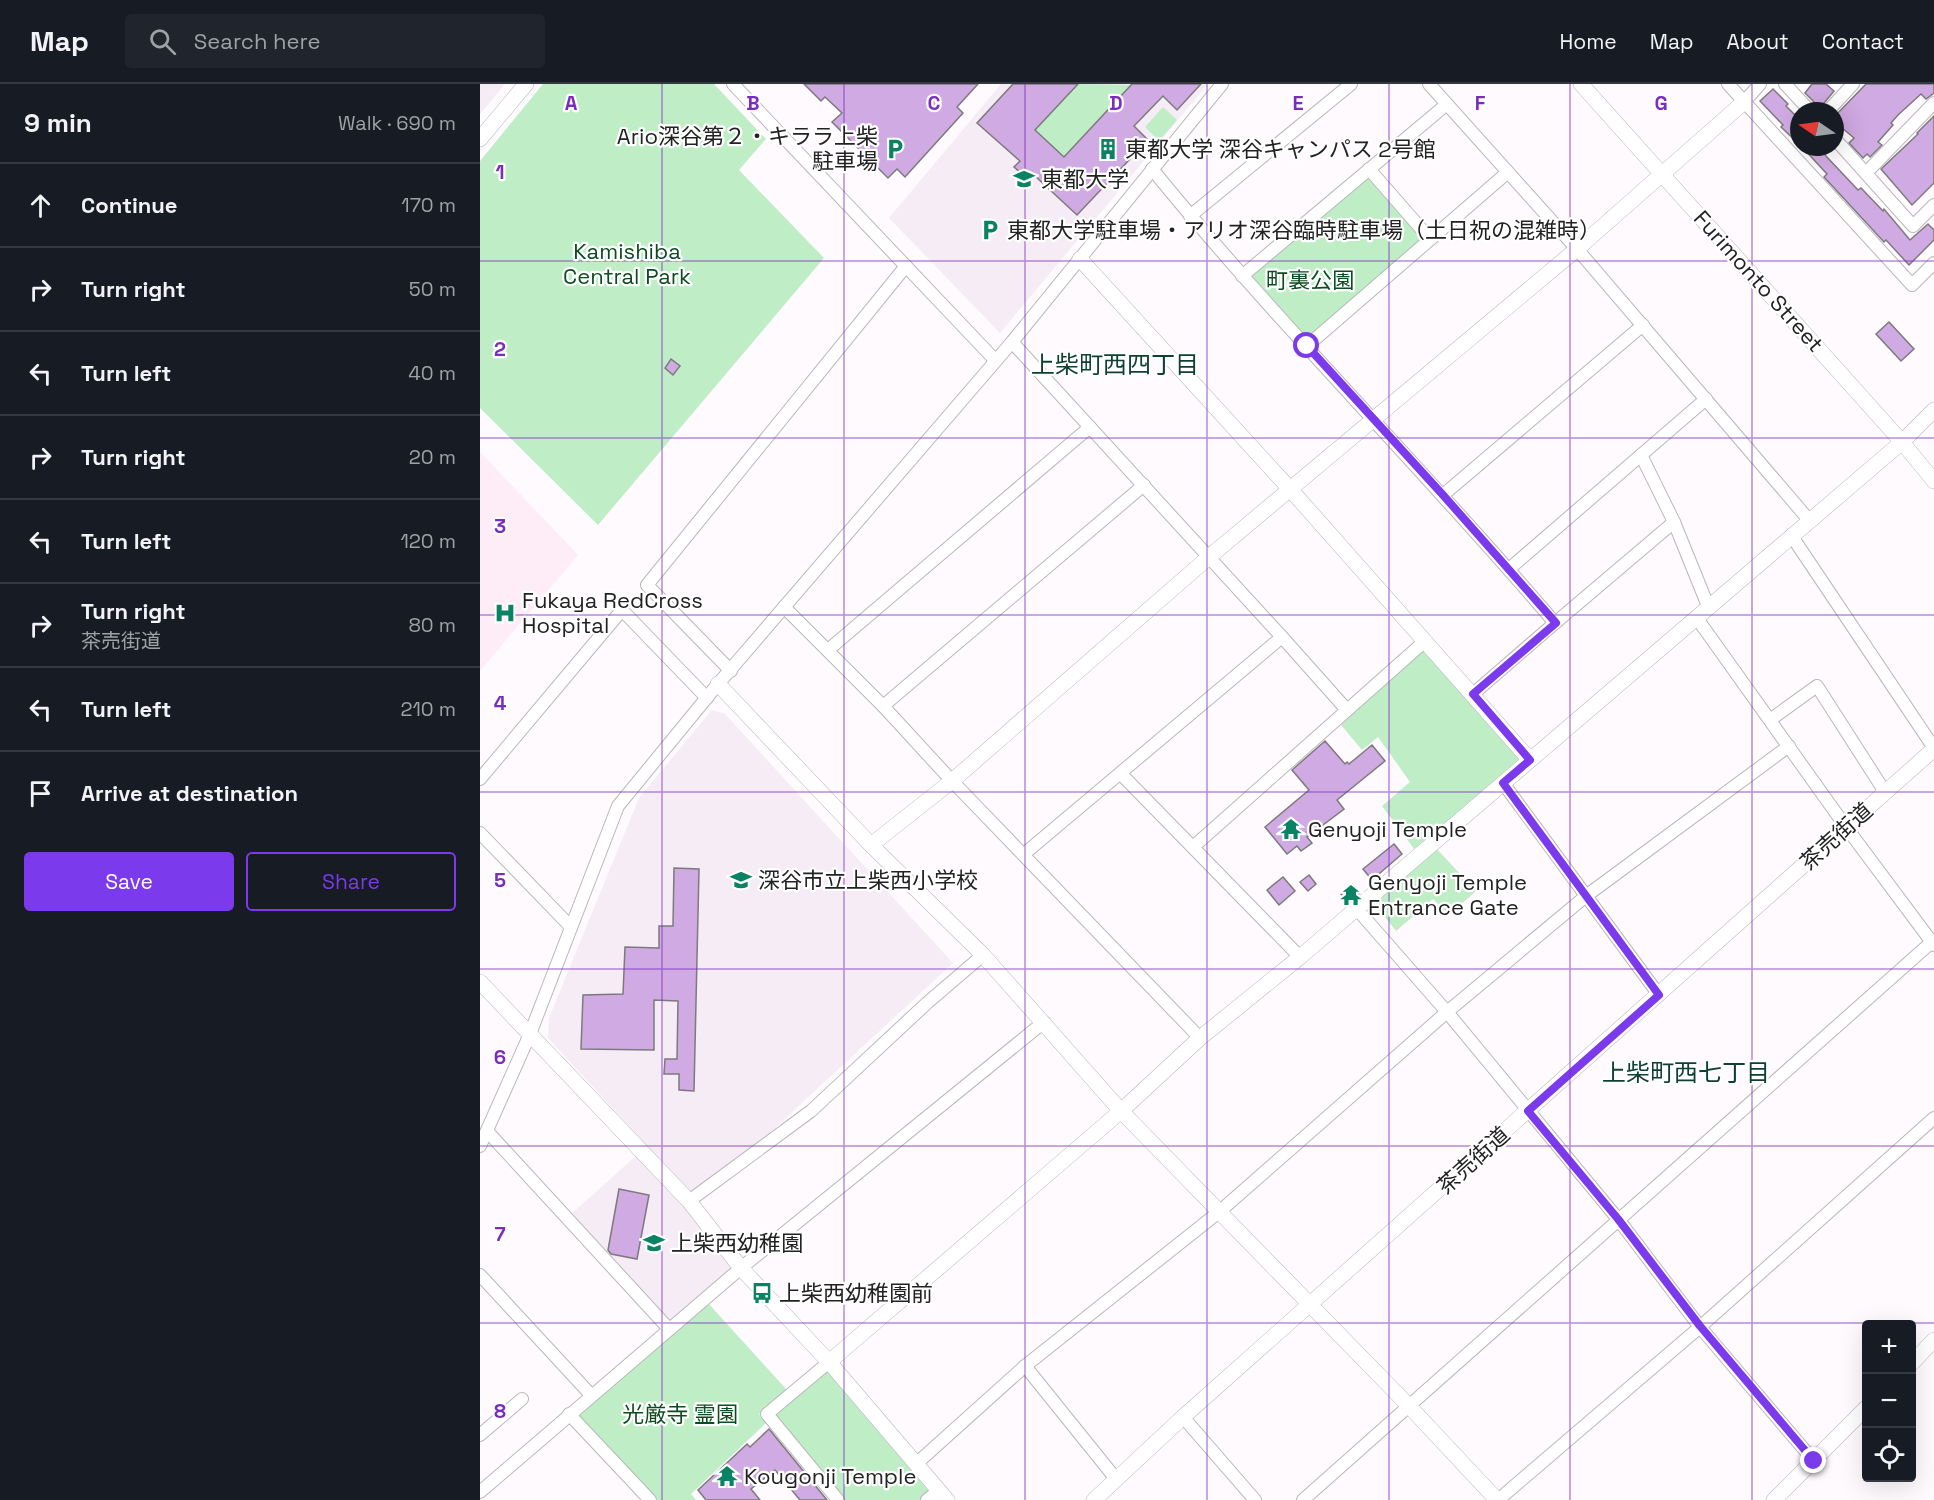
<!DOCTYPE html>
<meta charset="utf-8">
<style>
:root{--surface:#171b24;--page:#20242c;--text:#f1f3f6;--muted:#9ea1a6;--line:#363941;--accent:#7c3aed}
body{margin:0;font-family:"Space Grotesk","Noto Sans JP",sans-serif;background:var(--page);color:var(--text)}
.controls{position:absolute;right:18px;bottom:18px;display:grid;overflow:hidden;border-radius:6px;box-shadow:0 6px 24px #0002}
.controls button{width:54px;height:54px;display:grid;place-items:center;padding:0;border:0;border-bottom:2px solid var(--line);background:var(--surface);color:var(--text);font:30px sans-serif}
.compass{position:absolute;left:1310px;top:18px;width:54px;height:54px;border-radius:50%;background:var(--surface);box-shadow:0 6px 24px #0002;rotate:283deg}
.stop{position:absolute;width:18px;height:18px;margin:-14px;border:4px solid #7c3aed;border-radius:50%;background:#fff}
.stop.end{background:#7c3aed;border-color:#fff;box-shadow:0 2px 6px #0008}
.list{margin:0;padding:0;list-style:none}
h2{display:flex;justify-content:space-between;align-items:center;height:78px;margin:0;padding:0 24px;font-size:26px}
h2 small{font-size:20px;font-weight:400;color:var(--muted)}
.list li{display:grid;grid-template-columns:39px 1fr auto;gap:18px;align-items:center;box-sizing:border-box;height:84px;padding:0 24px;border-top:2px solid var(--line)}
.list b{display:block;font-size:22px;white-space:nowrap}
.list p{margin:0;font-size:20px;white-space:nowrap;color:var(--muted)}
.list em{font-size:20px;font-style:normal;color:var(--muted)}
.actions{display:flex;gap:12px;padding:18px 24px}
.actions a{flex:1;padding:14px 0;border:2px solid var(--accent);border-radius:6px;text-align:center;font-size:21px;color:var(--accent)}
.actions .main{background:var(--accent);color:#fff}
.icon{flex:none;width:33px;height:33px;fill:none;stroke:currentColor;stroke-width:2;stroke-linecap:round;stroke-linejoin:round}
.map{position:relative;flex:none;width:1454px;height:1416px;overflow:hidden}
header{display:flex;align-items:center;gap:36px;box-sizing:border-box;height:84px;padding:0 30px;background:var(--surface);border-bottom:2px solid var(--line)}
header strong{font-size:28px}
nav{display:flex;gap:33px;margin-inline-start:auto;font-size:21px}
.search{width:420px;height:54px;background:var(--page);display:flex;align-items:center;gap:15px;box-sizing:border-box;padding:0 21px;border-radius:6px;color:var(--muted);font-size:22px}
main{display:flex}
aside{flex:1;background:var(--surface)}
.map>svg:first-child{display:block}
.built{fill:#f5ecf5}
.medical{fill:#feecf6}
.green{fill:#bfeec6}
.building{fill:#d0aae2;stroke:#7c7a7d;stroke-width:1.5}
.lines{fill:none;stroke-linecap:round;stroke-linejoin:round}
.minor-casing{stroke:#bab7ba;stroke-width:14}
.tertiary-casing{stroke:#bab7ba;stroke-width:16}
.minor{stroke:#fff;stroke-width:12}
.tertiary{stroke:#fff;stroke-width:15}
.route{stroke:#7c3aed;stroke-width:8}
.grid{fill:none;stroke:#7b2cbf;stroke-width:1.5;stroke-opacity:0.55}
.labels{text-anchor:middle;stroke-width:4.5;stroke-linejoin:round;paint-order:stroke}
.poi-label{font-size:22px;fill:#232223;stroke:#fff;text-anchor:start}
.park-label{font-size:22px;fill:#0d4b20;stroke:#fff}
.street-label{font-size:22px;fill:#232223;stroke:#fff}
.neighbourhood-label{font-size:24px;fill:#0e4131;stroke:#fff}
.grid-label{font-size:20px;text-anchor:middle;font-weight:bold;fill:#7b2cbf;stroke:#fff;stroke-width:4.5;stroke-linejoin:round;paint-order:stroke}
</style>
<header>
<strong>Map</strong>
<div class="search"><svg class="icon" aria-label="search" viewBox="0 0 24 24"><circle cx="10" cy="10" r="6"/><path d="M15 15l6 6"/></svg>Search here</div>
<nav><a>Home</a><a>Map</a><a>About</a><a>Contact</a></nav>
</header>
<main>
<aside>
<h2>9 min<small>Walk · 690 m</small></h2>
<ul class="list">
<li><svg class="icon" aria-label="ahead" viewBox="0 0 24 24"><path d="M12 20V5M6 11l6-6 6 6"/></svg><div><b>Continue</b></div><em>170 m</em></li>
<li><svg class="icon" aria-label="right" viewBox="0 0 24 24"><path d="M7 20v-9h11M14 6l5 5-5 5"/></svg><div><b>Turn right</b></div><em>50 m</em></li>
<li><svg class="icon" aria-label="left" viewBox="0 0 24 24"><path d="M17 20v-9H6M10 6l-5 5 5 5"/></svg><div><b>Turn left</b></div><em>40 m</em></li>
<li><svg class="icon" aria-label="right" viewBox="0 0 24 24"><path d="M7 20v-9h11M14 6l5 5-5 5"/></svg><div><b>Turn right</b></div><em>20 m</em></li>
<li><svg class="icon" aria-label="left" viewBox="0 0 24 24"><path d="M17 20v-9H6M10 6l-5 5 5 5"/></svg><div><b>Turn left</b></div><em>120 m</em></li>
<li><svg class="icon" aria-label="right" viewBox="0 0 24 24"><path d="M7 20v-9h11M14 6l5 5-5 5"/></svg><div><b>Turn right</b><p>茶売街道</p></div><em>80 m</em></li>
<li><svg class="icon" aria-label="left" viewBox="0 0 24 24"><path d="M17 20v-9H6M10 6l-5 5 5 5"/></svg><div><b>Turn left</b></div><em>210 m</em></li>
<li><svg class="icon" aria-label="arrive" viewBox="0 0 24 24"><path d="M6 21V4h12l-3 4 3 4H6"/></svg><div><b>Arrive at destination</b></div></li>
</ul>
<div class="actions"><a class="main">Save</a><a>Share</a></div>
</aside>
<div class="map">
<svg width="1454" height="1416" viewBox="0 0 1454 1416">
<rect width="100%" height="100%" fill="#fefafd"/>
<g class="built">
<path d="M0 0H25L0 30Z"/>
<path d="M521 0H728L520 249 409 134Z"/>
<path d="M232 626 245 630 473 879 217 1116 68 954 69 934 159 714Z"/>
<path d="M157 1071 259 1184 189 1243 88 1133Z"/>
</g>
<path class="medical" d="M0 368 98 471 0 587Z"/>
<g class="green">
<path d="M63 0H234L286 55 259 86 344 174 118 441 0 324V77Z"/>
<path d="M598 0 651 1 584 73 555 46Z"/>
<path d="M683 23 697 36 679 57 665 43Z"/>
<path d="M889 85 950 155 827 262 762 192Z"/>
<path d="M944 566 1040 674 935 766 902 722 930 698 898 653 882 666 861 641Z"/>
<path d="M956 764 996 807 969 831 953 815 916 847 893 818Z"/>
<path d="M228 1219 307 1306 279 1330 286 1339 211 1410 216 1416H176L97 1331Z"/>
<path d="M349 1278 459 1406 447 1416H358L287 1330Z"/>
</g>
<g class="building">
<path d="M324 0H498L477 23 483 29 425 93 417 85 408 94 352 38 362 29 345 13 341 17Z"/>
<path d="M533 0H598L555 46 584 73 652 0H721L697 26 683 12 654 42 668 56 597 131 555 92 550 97 534 83 540 77 497 39Z"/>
<path d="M1332 0H1346L1354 7 1340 24 1325 9Z"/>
<path d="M1386 0H1454V9L1446 15 1441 10 1418 31 1411 39 1413 41 1398 58 1402 61 1390 73 1387 70 1383 74 1369 59 1374 54 1355 38V32Z"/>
<path d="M1293 5 1308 20 1306 22 1319 35V60L1301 43 1303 41 1280 17Z"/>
<path d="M1454 32V99L1432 121 1401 85 1438 50 1437 49Z"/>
<path d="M1322 63H1351L1345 71 1378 106 1381 104 1403 127 1404 125 1430 156 1448 140 1454 146V156L1429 181 1406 156 1404 158 1344 93 1347 90Z"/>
<path d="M1409 238 1434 265 1421 277 1396 250Z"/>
<path d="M191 275 200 282 193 291 185 284Z"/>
<path d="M845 657 865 680 867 678 869 680 892 661 905 677 857 716 864 725 827 753 832 759 821 767 817 762 807 770 785 743 829 706 812 686Z"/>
<path d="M914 760 922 770 892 796 883 785Z"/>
<path d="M194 784 219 785 214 1007 199 1006V990H184L185 975H197L198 917 174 916V966L101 965 103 911 143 910 145 863 179 864V842H193Z"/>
<path d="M829 791 836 800 828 807 820 798Z"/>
<path d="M803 793 815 807 799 821 787 806Z"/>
<path d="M872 800 880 809 868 819 861 810Z"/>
<path d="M139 1105 169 1111 157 1175 131 1170 128 1166Z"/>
<path d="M289 1345 347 1416H320L295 1386 271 1405 280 1416H226L218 1406 267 1360 270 1363Z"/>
</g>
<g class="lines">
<defs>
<g id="minor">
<path d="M253 0 515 276"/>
<path d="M949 0 1097 165 1329 436"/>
<path d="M1248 0 1432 201 1454 179"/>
<path d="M1305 0 1330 27"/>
<path d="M1264 18 1280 0"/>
<path d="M1348 27 1373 0"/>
<path d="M1355 55 1433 142 1454 121"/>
<path d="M672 85C800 242 944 385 1075 539L993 610"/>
<path d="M889 85 950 155"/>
<path d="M1386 89 1454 19"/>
<path d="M710 132 871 0"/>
<path d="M762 192 967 20"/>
<path d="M532 258 802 553 544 770"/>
<path d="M827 262 1028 88"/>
<path d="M1161 371 1194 438 1228 522"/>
<path d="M963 411 1163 241"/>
<path d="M1311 451 1454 664"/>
<path d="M1029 485 1226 315"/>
<path d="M304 523 403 622 472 697 720 954"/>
<path d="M1216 533 1366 743 1454 861"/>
<path d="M1075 539 1194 438"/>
<path d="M802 553 867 626"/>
<path d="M348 566 610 343"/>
<path d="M251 587 167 501 426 182"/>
<path d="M403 622 664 401"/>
<path d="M1290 636 1337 602 1405 708"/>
<path d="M641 690 820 873"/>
<path d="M0 695 142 526 227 614"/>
<path d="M1023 699 1179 911"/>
<path d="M0 749 91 843"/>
<path d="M713 763 945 557"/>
<path d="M876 824 967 928 1138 1135 1220 1243 1334 1377"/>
<path d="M7 1047 189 1245"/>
<path d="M0 1062 50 950 138 722 238 600 532 258 742 0"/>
<path d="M209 1117 331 1027 447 919 503 871"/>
<path d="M0 1191 111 1311"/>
<path d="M349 1278 287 1330 358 1416"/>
<path d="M545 1282 636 1395"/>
<path d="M89 1330 170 1416"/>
<path d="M703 1333 775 1416"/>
<path d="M0 1351 42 1315"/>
<path d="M436 1380 545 1282 739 1128 967 928 1106 812 1309 662"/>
<path d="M0 1408 261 1184 564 938"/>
<path d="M447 1416 459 1406"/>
<path d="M823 1416 1454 856"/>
<path d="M1018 1416 1220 1243 1454 1034"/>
</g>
<g id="tertiary">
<path d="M1101 0 1422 358 1454 397"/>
<path d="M0 55 46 0"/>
<path d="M600 175 810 405 1050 676"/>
<path d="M238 600 391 761 503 871 641 1027 929 1322 1017 1416"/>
<path d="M391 761 472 697 729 473 1097 165 1264 18"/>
<path d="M0 898 209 1117 261 1184 349 1278 467 1416"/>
<path d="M349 1278 641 1027 720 954 820 873 1422 358 1454 326"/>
<path d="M1432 1279 1454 1256"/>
<path d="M614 1416 703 1333 1454 665"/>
<path d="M1294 1416 1386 1324"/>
</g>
</defs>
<use href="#minor" class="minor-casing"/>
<use href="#tertiary" class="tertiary-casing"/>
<use href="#minor" class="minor"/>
<use href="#tertiary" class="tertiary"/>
</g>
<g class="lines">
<path class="route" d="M827 262 963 411 1076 539 993 610 1050 676 1023 699 1179 911 1048 1027 1138 1135 1220 1242 1334 1377"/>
</g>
<path class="grid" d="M182 0V1416M364 0V1416M545 0V1416M727 0V1416M909 0V1416M1090 0V1416M1272 0V1416M0 177H1454M0 354H1454M0 531H1454M0 708H1454M0 885H1454M0 1062H1454M0 1239H1454"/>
<defs>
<symbol id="parking-bare" viewBox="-9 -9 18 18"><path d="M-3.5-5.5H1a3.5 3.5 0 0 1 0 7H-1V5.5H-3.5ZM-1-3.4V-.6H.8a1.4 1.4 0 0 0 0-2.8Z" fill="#098364" stroke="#fff" stroke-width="2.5" paint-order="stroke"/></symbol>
<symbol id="building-bare" viewBox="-9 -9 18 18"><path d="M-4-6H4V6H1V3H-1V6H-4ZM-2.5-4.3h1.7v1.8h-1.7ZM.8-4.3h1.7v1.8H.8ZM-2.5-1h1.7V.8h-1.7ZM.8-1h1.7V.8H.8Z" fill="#098364" stroke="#fff" stroke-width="2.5" paint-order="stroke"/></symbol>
<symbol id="school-bare" viewBox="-9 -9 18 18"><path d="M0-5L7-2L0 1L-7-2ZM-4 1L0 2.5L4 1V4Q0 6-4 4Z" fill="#098364" stroke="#fff" stroke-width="2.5" paint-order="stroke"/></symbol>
<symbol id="hospital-bare" viewBox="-9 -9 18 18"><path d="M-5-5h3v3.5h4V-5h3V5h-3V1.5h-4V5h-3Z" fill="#098364" stroke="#fff" stroke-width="2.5" paint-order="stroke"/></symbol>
<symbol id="temple-bare" viewBox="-9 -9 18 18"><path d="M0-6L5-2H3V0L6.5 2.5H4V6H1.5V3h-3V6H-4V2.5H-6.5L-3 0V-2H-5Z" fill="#098364" stroke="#fff" stroke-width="2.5" paint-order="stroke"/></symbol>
<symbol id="bus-bare" viewBox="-9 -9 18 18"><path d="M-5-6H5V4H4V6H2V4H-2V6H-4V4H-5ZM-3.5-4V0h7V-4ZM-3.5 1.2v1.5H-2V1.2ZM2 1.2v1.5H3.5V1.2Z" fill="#098364" stroke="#fff" stroke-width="2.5" paint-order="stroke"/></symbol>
</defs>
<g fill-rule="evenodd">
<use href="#parking-bare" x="400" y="50" width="30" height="30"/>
<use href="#building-bare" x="613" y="50" width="30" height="30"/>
<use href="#school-bare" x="529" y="80" width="30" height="30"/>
<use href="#parking-bare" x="495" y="131" width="30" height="30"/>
<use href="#hospital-bare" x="10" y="514" width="30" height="30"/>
<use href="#temple-bare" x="796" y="730" width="30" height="30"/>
<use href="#school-bare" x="246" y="781" width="30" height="30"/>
<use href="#temple-bare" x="856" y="796" width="30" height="30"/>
<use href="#school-bare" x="159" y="1144" width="30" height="30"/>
<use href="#bus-bare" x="267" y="1194" width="30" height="30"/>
<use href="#temple-bare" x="232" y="1377" width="30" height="30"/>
</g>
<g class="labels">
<g class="poi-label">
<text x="398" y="60" text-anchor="end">Ario深谷第２・キララ上柴<tspan x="398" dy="25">駐車場</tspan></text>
<text x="645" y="73">東都大学 深谷キャンパス 2号館</text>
<text x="561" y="103">東都大学</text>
<text x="527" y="154">東都大学駐車場・アリオ深谷臨時駐車場（土日祝の混雑時）</text>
<text x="42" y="524">Fukaya RedCross<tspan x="42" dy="25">Hospital</tspan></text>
<text x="828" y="753">Genyoji Temple</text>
<text x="278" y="804">深谷市立上柴西小学校</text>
<text x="888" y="806">Genyoji Temple<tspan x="888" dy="25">Entrance Gate</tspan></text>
<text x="191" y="1167">上柴西幼稚園</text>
<text x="299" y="1217">上柴西幼稚園前</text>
<text x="264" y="1400">Kougonji Temple</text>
</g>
<g class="park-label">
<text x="147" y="175">Kamishiba<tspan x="147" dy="25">Central Park</tspan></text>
<text x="830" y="204">町裏公園</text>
<text x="200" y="1338">光厳寺 霊園</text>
</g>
<g class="street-label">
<text transform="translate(1279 197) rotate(48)" y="8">Furimonto Street</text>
<text transform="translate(1356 752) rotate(-42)" y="8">茶売街道</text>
<text transform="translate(993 1076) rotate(-42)" y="8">茶売街道</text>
</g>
<g class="neighbourhood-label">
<text x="635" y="289">上柴町西四丁目</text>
<text x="1206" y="997">上柴町西七丁目</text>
</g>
</g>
<g class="grid-label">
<text x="91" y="26">A</text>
<text x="273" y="26">B</text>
<text x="454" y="26">C</text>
<text x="636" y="26">D</text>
<text x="818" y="26">E</text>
<text x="1000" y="26">F</text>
<text x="1181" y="26">G</text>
<text x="20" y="95">1</text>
<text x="20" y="272">2</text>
<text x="20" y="449">3</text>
<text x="20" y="626">4</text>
<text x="20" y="803">5</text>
<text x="20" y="980">6</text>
<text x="20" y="1157">7</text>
<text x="20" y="1334">8</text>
</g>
</svg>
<div class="controls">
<button>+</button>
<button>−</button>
<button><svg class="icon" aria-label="locate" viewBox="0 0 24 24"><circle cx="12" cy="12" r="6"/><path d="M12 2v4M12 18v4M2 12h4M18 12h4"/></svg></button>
</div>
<svg class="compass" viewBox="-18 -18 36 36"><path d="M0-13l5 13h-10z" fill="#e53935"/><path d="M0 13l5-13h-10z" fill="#9ea1a6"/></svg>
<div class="stop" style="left:827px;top:262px"></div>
<div class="stop end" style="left:1334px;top:1377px"></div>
</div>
</main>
